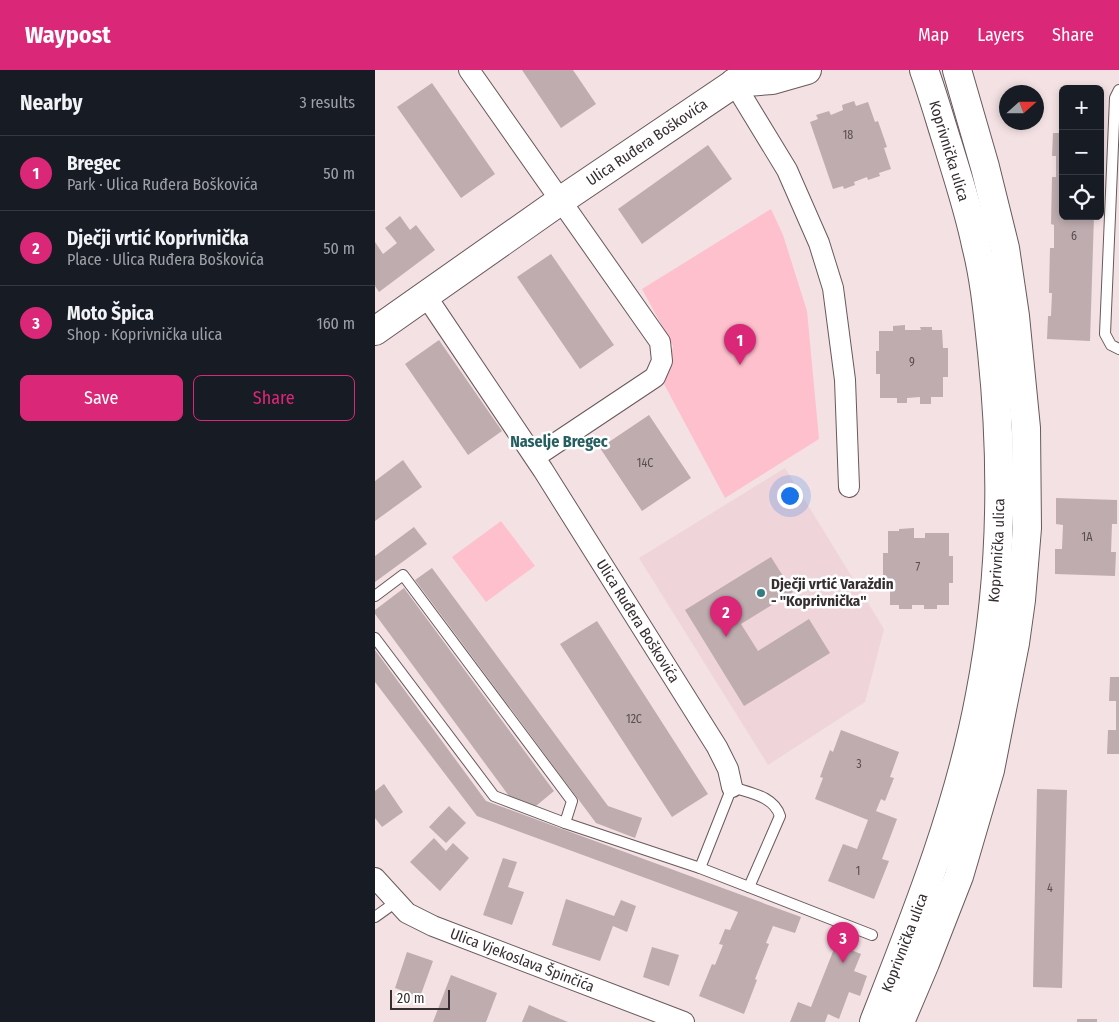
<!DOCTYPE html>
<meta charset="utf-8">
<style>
:root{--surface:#171b24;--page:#20242c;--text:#f1f3f6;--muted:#9ea1a6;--line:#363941;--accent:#db2777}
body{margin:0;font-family:"Fira Sans Condensed",sans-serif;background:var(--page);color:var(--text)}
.controls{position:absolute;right:15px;top:15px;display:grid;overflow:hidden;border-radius:8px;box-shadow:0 2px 8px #0003}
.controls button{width:45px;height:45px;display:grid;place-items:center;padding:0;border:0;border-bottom:1px solid var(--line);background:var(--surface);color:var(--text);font:25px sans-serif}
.compass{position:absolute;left:624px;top:15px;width:45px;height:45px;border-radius:50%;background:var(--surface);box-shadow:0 2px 8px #0003;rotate:69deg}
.scale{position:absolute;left:15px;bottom:12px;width:60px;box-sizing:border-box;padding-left:5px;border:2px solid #362e30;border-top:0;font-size:14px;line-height:18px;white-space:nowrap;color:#362e30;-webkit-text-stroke:4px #fff;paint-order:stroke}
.you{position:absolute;left:414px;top:425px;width:18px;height:18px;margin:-12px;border:4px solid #fff;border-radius:50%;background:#1a73e8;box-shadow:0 0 0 8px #1a73e833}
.badge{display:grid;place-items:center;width:32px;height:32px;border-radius:50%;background:var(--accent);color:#fff;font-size:16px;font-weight:700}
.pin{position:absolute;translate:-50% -41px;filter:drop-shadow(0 1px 2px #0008)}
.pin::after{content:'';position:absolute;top:26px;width:18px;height:15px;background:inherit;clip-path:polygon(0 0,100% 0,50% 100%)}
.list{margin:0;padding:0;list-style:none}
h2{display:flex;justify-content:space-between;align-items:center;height:65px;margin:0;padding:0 20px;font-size:21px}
h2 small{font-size:16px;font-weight:400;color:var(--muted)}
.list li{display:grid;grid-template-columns:32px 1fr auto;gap:15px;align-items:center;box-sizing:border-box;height:75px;padding:0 20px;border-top:1px solid var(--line)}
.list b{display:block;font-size:19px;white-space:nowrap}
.list p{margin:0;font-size:16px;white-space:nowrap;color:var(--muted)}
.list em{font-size:16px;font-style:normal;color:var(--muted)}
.actions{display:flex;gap:10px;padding:15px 20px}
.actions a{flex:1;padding:11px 0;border:1px solid var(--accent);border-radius:8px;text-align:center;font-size:18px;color:var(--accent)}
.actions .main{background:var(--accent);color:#fff}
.icon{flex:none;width:28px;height:28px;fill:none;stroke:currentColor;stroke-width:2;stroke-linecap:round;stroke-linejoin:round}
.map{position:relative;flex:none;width:744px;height:952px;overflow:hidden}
header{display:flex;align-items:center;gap:30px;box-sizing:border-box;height:70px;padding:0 25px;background:var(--accent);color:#fff}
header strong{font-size:24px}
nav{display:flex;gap:28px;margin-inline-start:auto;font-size:18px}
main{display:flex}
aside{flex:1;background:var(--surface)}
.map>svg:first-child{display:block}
.built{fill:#efd4d9}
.green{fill:#fec0cc}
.building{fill:#beacaf}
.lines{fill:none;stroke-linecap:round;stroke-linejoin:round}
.lane-casing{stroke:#69595c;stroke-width:12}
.street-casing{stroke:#69595c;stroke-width:22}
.secondary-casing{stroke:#69595c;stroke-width:30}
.lane{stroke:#fff;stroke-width:10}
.street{stroke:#fff;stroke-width:20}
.secondary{stroke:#fff;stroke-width:28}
.poi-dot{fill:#337c80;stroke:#fff;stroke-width:2}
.labels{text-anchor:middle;stroke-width:5;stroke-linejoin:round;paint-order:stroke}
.number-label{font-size:12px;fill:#584e50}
.street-label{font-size:15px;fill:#362e30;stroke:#fff}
.poi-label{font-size:15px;font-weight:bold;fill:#362e30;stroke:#fff;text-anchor:start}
.neighbourhood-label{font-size:16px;font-weight:bold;fill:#245e61;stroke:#fff}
</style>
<header>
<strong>Waypost</strong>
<nav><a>Map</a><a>Layers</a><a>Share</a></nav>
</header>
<main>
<aside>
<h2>Nearby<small>3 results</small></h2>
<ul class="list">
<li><span class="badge">1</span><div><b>Bregec</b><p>Park · Ulica Ruđera Boškovića</p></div><em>50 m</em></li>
<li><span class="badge">2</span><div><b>Dječji vrtić Koprivnička</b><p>Place · Ulica Ruđera Boškovića</p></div><em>50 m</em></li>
<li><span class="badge">3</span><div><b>Moto Špica</b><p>Shop · Koprivnička ulica</p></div><em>160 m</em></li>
</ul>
<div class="actions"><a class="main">Save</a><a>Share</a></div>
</aside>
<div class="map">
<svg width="744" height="952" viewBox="0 0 744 952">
<rect width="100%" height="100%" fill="#f4e1e4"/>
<path class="built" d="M410 398 509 559 490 632 393 695 264 488Z"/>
<g class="green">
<path d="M396 139 408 165 432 241 444 369 350 428 289 314 298 276 267 219Z"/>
<path d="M126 451 160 496 111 532 77 487Z"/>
</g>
<g class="building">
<path d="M147 0H198L221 34 186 58Z"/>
<path d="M57 13 120 104 86 128 22 37Z"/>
<path d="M479 31 481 36 493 32 500 52 503 51 512 77 509 78 516 99 504 103 505 106 493 110 492 107 479 112 480 115 469 119 468 116 458 119 435 52 443 49 441 45 454 41 456 45 468 40 467 35Z"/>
<path d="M678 63H688V146H719L715 271 672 269 673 246H676L677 223H674L675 178H679V155L676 154 677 107H681V86H677Z"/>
<path d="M333 75 357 109 267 174 243 139Z"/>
<path d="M25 146 35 160 41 155 60 180 4 222 0 216V172L8 184 22 173 10 158Z"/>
<path d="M176 184 239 275 205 299 142 207Z"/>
<path d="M530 255V260H546L545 257H557V260H567L568 278H573V307H568V327H556V334H545V327L532 328V333H522V328H505V304H501V281H504V261H518V256Z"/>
<path d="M64 270 127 361 93 385 30 294Z"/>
<path d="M274 345 316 408 267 441 225 378Z"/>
<path d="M28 390 47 417 0 451V411Z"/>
<path d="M681 428 742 430V454H737L736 482H741L740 506 680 504V479H687L688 455 681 454Z"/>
<path d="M39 457 52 474 0 512V486Z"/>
<path d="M539 458V468H550V463H574V486H578V513H574V535H562V539H549V535H537V539H524V535H515V509H508V483H513V461H524V459Z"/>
<path d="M396 487 418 522 366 554 383 581 434 549 455 583 369 636 310 540Z"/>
<path d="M57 498 233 736 267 748 260 768 221 753 40 510Z"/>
<path d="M29 518 179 721 161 736 134 726 0 544V540Z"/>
<path d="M222 551 333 724 297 747 185 574Z"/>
<path d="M0 580 111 731 426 847 420 863 398 856 391 873 394 874 380 909 382 910 369 944 324 926 337 894 340 895 348 875 344 874 350 859 355 860 363 842 102 746 0 612Z"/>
<path d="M735 607H744V684H732L733 660H741V631H734Z"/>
<path d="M466 660 524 682 515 707 519 708 510 731 506 729 501 741 522 749 507 789 514 791 499 829 453 811 468 774 482 779 493 750 440 729 448 708 445 707 455 680 458 682Z"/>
<path d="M9 714 28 742 7 757 0 748V721Z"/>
<path d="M662 719 692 720 687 918 658 917Z"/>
<path d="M74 736 91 753 71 773 54 757Z"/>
<path d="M59 768 71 781 78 773 94 788 65 821 35 792Z"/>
<path d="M128 788 142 792 133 817 149 822 137 855 108 845Z"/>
<path d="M191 829 239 846 246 830 261 836 252 862 238 856 225 891 177 875Z"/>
<path d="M461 874 486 884 479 901 492 906 485 926 474 922 464 949 453 944 450 952H415L423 932 436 937Z"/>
<path d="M277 877 304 885 294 916 268 907Z"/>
<path d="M32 882 58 891 45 927 20 918Z"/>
<path d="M76 905 122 923 111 952H58Z"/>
<path d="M154 935 176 945 193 952H147Z"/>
<rect x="702" y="949" width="20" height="3"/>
</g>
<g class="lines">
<defs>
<g id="lane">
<path d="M744 20 740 28 730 264 736 275 744 279"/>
<path d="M0 526 28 505 197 731 190 753"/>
<path d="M0 568 119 726 190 753 325 798 497 865"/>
<path d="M325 798 357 717C375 723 399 726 405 746L374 817"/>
<path d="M0 847 21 832"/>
</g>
<g id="street">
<path d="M94 0 285 272 287 291 280 307 160 387"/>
<path d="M359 13 412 100 444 173 458 218 470 310 474 417"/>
<path id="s1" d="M51 226 168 400 342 677 353 699 357 717"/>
<path id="s2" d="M0 808 32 843 58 856 309 952"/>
</g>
<g id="secondary">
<path d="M359 13 397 10 432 0"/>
<path id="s3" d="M0 261 185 131 379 0"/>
<path id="s4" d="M499 952C541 845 584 738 605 625 627 512 629 396 617 282 613 246 610 210 601 175 594 141 583 108 573 75 565 50 558 25 549 0"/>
<path d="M525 952 550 893 584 806 615 700 640 573 646 530 652 458 651 358 640 246 630 178 610 97 582 0"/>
</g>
</defs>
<use href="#lane" class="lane-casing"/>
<use href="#street" class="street-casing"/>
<use href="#secondary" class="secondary-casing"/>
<use href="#lane" class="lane"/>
<use href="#street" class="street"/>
<use href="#secondary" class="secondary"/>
</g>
<circle class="poi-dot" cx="386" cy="523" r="5"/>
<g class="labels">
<g class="number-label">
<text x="473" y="69">18</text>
<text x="699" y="170">6</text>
<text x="537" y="296">9</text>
<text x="270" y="397">14C</text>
<text x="712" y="471">1A</text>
<text x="543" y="501">7</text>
<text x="259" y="653">12C</text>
<text x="484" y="698">3</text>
<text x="483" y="805">1</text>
<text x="675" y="822">4</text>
</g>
<g class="street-label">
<text dy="5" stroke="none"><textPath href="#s3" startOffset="331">Ulica Ruđera Boškovića</textPath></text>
<text transform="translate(574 81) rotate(73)" y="5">Koprivnička ulica</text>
<text dy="5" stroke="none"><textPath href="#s4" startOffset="490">Koprivnička ulica</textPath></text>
<text dy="5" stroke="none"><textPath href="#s1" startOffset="388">Ulica Ruđera Boškovića</textPath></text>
<text dy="5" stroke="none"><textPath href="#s4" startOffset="85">Koprivnička ulica</textPath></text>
<text dy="5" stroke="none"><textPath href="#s2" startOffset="172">Ulica Vjekoslava Špinčića</textPath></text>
</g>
<g class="poi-label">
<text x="396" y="519">Dječji vrtić Varaždin<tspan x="396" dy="17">- "Koprivnička"</tspan></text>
</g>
<g class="neighbourhood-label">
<text x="184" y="377">Naselje Bregec</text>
</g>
</g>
</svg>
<div class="controls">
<button>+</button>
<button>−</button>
<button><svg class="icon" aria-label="locate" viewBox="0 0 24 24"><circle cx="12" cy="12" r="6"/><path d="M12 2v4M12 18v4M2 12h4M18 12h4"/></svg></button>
</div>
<svg class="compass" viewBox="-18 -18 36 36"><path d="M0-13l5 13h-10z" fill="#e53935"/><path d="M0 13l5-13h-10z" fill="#9ea1a6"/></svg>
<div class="scale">20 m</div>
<div class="you"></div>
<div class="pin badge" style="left:365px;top:295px">1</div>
<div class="pin badge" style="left:351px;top:567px">2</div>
<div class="pin badge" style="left:468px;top:893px">3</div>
</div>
</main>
